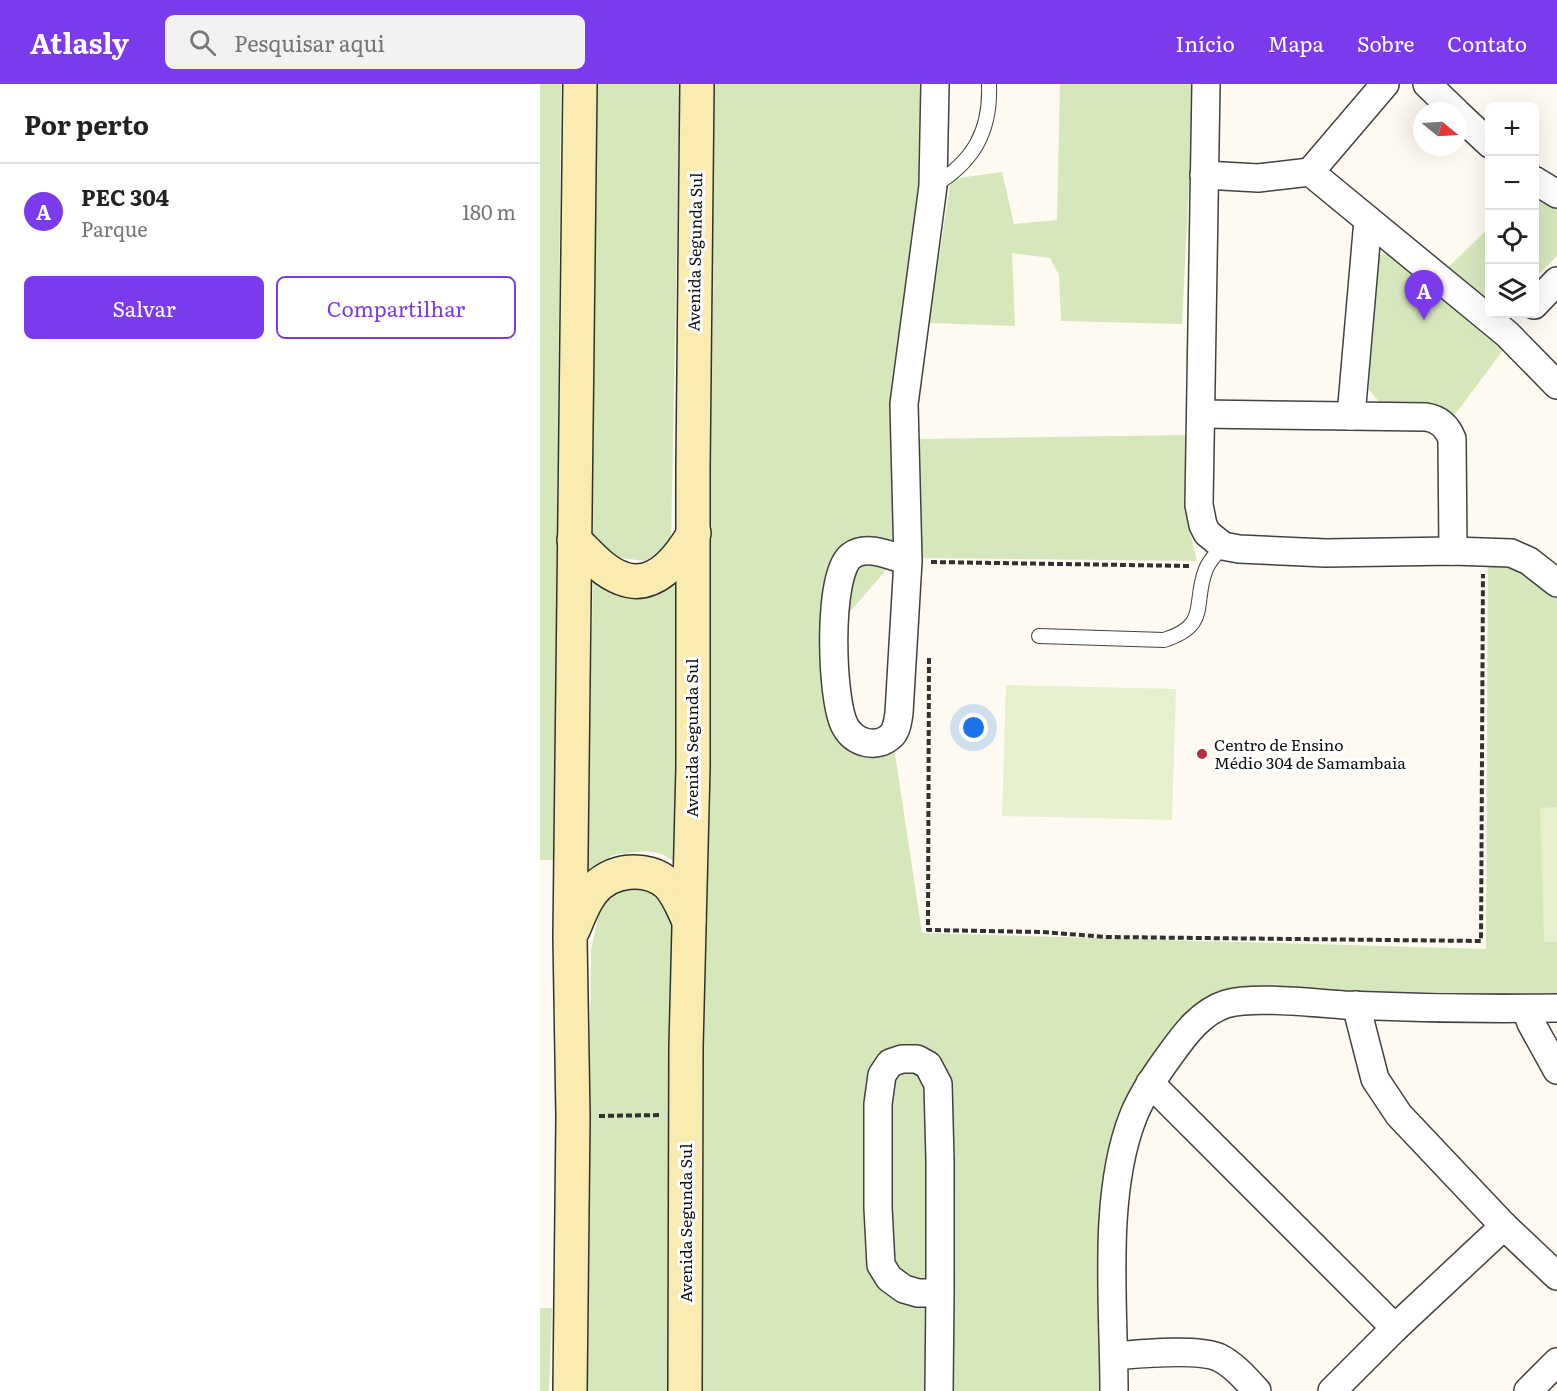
<!DOCTYPE html>
<html lang="pt">
<meta charset="utf-8">
<style>
:root{--surface:#fff;--page:#f2f2f2;--text:#222;--muted:#767676;--line:#e0e0e0;--accent:#7c3aed}
body{margin:0;font-family:Literata,serif;background:var(--page);color:var(--text)}
.controls{position:absolute;right:18px;top:18px;display:grid;overflow:hidden;border-radius:9px;box-shadow:0 6px 24px #0002}
.controls button{width:54px;height:54px;display:grid;place-items:center;padding:0;border:0;border-bottom:2px solid var(--line);background:var(--surface);color:var(--text);font:30px sans-serif}
.compass{position:absolute;left:873px;top:18px;width:54px;height:54px;border-radius:50%;background:var(--surface);box-shadow:0 6px 24px #0002;rotate:108deg}
.you{position:absolute;left:434px;top:644px;width:21px;height:21px;margin:-15px;border:4px solid #fff;border-radius:50%;background:#1a73e8;box-shadow:0 0 0 9px #1a73e833}
.badge{display:grid;place-items:center;width:39px;height:39px;border-radius:50%;background:var(--accent);color:#fff;font-size:20px;font-weight:700}
.pin{position:absolute;translate:-50% -50px;filter:drop-shadow(0 2px 3px #0008)}
.pin::after{content:'';position:absolute;top:32px;width:21px;height:18px;background:inherit;clip-path:polygon(0 0,100% 0,50% 100%)}
.list{margin:0;padding:0;list-style:none}
h2{display:flex;justify-content:space-between;align-items:center;height:78px;margin:0;padding:0 24px;font-size:26px}
h2 small{font-size:20px;font-weight:400;color:var(--muted)}
.list li{display:grid;grid-template-columns:39px 1fr auto;gap:18px;align-items:center;box-sizing:border-box;height:96px;padding:0 24px;border-top:2px solid var(--line)}
.list b{display:block;font-size:22px;white-space:nowrap}
.list p{margin:0;font-size:20px;white-space:nowrap;color:var(--muted)}
.list em{font-size:20px;font-style:normal;color:var(--muted)}
.actions{display:flex;gap:12px;padding:18px 24px}
.actions a{flex:1;padding:14px 0;border:2px solid var(--accent);border-radius:9px;text-align:center;font-size:21px;color:var(--accent)}
.actions .main{background:var(--accent);color:#fff}
.icon{flex:none;width:33px;height:33px;fill:none;stroke:currentColor;stroke-width:2;stroke-linecap:round;stroke-linejoin:round}
.map{position:relative;flex:none;width:1017px;height:1307px;overflow:hidden}
header{display:flex;align-items:center;gap:36px;box-sizing:border-box;height:84px;padding:0 30px;background:var(--accent);color:#fff}
header strong{font-size:28px}
nav{display:flex;gap:33px;margin-inline-start:auto;font-size:21px}
.search{width:420px;height:54px;background:var(--page);display:flex;align-items:center;gap:15px;box-sizing:border-box;padding:0 21px;border-radius:9px;color:var(--muted);font-size:22px}
main{display:flex}
aside{flex:1;background:var(--surface)}
.map>svg:first-child{display:block}
.green{fill:#d6e7bc}
.pitch{fill:#e6efce}
.lines{fill:none;stroke-linecap:round;stroke-linejoin:round}
.service-casing{stroke:#424242;stroke-width:16}
.minor-casing{stroke:#424242;stroke-width:30}
.secondary-casing{stroke:#313131;stroke-width:36}
.path{stroke:#313131;stroke-width:4;stroke-dasharray:6 3;stroke-linecap:butt}
.service{stroke:#fff;stroke-width:14}
.minor{stroke:#fff;stroke-width:27}
.secondary{stroke:#faebb1;stroke-width:33}
.poi-dot{fill:#b62f42;stroke:#fff;stroke-width:2}
.labels{text-anchor:middle;stroke-width:6;stroke-linejoin:round;paint-order:stroke}
.street-label{font-size:16px;fill:#0f0f0f;stroke:#fff}
.poi-label{font-size:16px;fill:#0f0f0f;stroke:#fff;text-anchor:start}
</style>
<header>
<strong>Atlasly</strong>
<div class="search"><svg class="icon" aria-label="search" viewBox="0 0 24 24"><circle cx="10" cy="10" r="6"/><path d="M15 15l6 6"/></svg>Pesquisar aqui</div>
<nav><a>Início</a><a>Mapa</a><a>Sobre</a><a>Contato</a></nav>
</header>
<main>
<aside>
<h2>Por perto<small></small></h2>
<ul class="list">
<li><span class="badge">A</span><div><b>PEC 304</b><p>Parque</p></div><em>180 m</em></li>
</ul>
<div class="actions"><a class="main">Salvar</a><a>Compartilhar</a></div>
</aside>
<div class="map">
<svg width="1017" height="1307" viewBox="0 0 1017 1307">
<rect width="100%" height="100%" fill="#fefaf1"/>
<g class="green">
<path d="M0 0H21L14 776H0Z"/>
<path d="M52 0H140L131 459 105 477 73 473 51 451Z"/>
<path d="M157 0H395L359 471 295 545 305 642 352 650 382 849 946 865 948 468 1017 499V924L715 917 633 966 593 1031 574 1307H145Z"/>
<path d="M520 0H654L642 240 521 237 519 191 510 174 472 169 475 242 389 239 411 95 462 88 474 140 517 136Z"/>
<path d="M994 104 1017 117V172L995 194Z"/>
<path d="M949 144V220L905 186Z"/>
<path d="M847 170 907 211 967 261 913 333 901 323 841 320 829 306 834 172Z"/>
<path d="M648 351 650 448 657 477 375 474 377 355Z"/>
<path d="M149 473 136 779 122 770 106 767 73 771 58 782 47 801 53 492Z"/>
<path d="M81 798H109L139 841 135 1307H46L51 866 61 822Z"/>
<path d="M0 1224H12L9 1307H0Z"/>
</g>
<g class="pitch">
<path d="M466 601 636 605 632 736 462 732Z"/>
<path d="M1017 723V858H1004L1000 724Z"/>
</g>
<g class="lines">
<defs>
<g id="service">
<path d="M393 102C433 78 451 48 449 0"/>
<path d="M499 552 624 556C671 541 652 520 666 485 669 477 677 469 683 462"/>
</g>
<g id="minor">
<path d="M666 0 659 421 663 441 667 449 683 462 699 465 786 469 913 467 971 469 989 477 1017 499"/>
<path d="M887 0 915 27"/>
<path d="M918 30 950 60"/>
<path d="M770 88 845 0"/>
<path d="M664 91 718 94 770 88 967 250 1017 301"/>
<path d="M994 96 1017 110"/>
<path d="M994 221 1017 197"/>
<path d="M661 330 886 333C899 335 907 342 912 355L913 467"/>
<path d="M811 332 828 136"/>
<path d="M368 477C351 472 327 460 311 472 287 490 291 617 305 642 314 659 337 666 352 651 357 645 358 636 359 629L368 477 364 320 393 102 395 0"/>
<path d="M816 921 835 995 859 1031 964 1142 1017 1192"/>
<path d="M986 925 991 939 1017 986"/>
<path d="M610 999 855 1244"/>
<path d="M574 1272C599 1270 655 1264 678 1273 693 1280 706 1295 717 1307"/>
<path d="M399 1307 400 1209V1076L398 1000 388 981 377 975H362L350 979 342 991 338 1020V1124L341 1181 349 1194 364 1205 378 1209H400"/>
<path d="M574 1307C574 1222 562 1112 593 1033 602 1010 616 990 630 971 645 950 661 928 686 920 713 912 774 919 804 921 875 924 946 925 1017 924"/>
<path d="M792 1307 855 1244 964 1142"/>
<path d="M988 1307 1017 1278"/>
</g>
<g id="secondary">
<path d="M34 456C48 469 62 487 81 494 114 508 140 473 154 449"/>
<path d="M33 846C39 833 43 819 52 808 69 785 107 781 128 800 138 810 143 825 149 837"/>
<path d="M30 1307 33 1033 30 853 40 0"/>
<path d="M145 1307 146 963 153 683V384L157 0"/>
</g>
</defs>
<use href="#service" class="service-casing"/>
<use href="#minor" class="minor-casing"/>
<use href="#secondary" class="secondary-casing"/>
<g class="path">
<path d="M391 478 650 482"/>
<path d="M389 574 388 846 502 848 567 853 941 857 943 490"/>
<path d="M59 1032 121 1031"/>
</g>
<use href="#service" class="service"/>
<use href="#minor" class="minor"/>
<use href="#secondary" class="secondary"/>
</g>
<circle class="poi-dot" cx="662" cy="670" r="6"/>
<g class="labels">
<g class="street-label">
<text transform="translate(155 168) rotate(-89)" y="6">Avenida Segunda Sul</text>
<text transform="translate(152 654) rotate(-90)" y="6">Avenida Segunda Sul</text>
<text transform="translate(146 1139) rotate(-90)" y="6">Avenida Segunda Sul</text>
</g>
<g class="poi-label">
<text x="674" y="667">Centro de Ensino<tspan x="674" dy="18">Médio 304 de Samambaia</tspan></text>
</g>
</g>
</svg>
<div class="controls">
<button>+</button>
<button>−</button>
<button><svg class="icon" aria-label="locate" viewBox="0 0 24 24"><circle cx="12" cy="12" r="6"/><path d="M12 2v4M12 18v4M2 12h4M18 12h4"/></svg></button>
<button><svg class="icon" aria-label="layers" viewBox="0 0 24 24"><path d="M12 4l9 5-9 5-9-5zM3 14l9 5 9-5"/></svg></button>
</div>
<svg class="compass" viewBox="-18 -18 36 36"><path d="M0-13l5 13h-10z" fill="#e53935"/><path d="M0 13l5-13h-10z" fill="#767676"/></svg>
<div class="you"></div>
<div class="pin badge" style="left:884px;top:236px">A</div>
</div>
</main>
